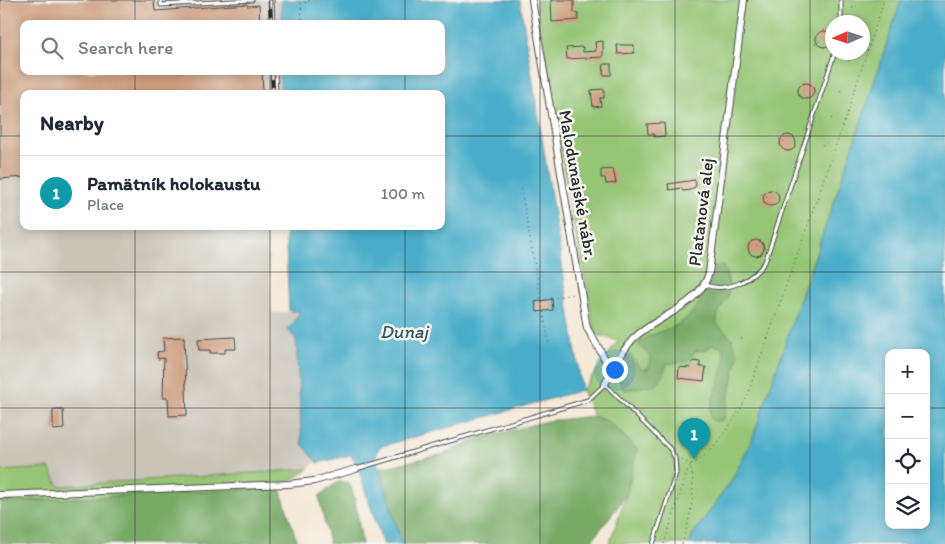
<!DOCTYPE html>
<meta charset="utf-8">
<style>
:root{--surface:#fff;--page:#f6f6f7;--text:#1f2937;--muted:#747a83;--line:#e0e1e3;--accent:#c8321e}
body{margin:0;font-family:Itim,sans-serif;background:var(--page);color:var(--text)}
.controls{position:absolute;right:15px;bottom:15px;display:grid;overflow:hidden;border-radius:10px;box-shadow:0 2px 8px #0003}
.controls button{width:45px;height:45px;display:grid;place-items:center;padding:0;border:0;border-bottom:1px solid var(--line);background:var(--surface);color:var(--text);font:25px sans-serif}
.compass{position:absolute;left:825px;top:15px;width:45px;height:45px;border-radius:50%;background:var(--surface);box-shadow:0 2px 8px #0003;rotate:267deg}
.you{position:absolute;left:614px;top:369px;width:18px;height:18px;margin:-12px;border:4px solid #fff;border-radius:50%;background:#1a73e8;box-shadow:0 0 0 8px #1a73e833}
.badge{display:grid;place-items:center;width:32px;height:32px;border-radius:50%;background:var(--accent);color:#fff;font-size:16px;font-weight:700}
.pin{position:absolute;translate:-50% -41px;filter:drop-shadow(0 1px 2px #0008)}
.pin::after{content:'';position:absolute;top:26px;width:18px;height:15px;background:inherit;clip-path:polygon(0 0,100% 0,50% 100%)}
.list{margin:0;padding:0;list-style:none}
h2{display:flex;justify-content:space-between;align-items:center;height:65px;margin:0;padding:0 20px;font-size:21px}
h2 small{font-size:16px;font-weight:400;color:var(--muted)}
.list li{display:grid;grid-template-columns:32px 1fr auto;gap:15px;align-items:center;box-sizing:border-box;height:75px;padding:0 20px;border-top:1px solid var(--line)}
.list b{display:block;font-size:19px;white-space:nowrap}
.list p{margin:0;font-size:16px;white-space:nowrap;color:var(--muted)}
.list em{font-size:16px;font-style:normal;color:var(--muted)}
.icon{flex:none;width:28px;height:28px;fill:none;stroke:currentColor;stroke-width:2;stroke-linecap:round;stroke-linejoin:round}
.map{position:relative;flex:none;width:945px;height:544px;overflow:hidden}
.search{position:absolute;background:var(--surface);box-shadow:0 2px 8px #0003;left:20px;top:20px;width:425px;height:55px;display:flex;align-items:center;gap:12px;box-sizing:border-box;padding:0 18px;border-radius:10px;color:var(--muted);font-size:19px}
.panel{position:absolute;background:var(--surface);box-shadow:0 2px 8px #0003;left:20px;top:90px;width:425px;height:140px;border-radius:10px}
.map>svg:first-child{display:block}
.industrial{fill:#c9c3b8}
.green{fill:#95c575;stroke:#607850;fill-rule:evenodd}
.forest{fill:#78aa66;stroke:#526a48}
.water{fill:#4aadc9;stroke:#3a6c7a;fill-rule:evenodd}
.building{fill:#cc9c7d}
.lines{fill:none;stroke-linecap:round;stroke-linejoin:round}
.lane-casing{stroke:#494745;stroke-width:5}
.street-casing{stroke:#494745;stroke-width:8}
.path{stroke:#494745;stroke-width:1;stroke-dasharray:1 4;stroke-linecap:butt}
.lane{stroke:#fff;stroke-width:3}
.street{stroke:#fff;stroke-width:6}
.rail-casing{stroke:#2b2b2b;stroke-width:4.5}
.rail{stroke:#f6f6f2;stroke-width:2.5;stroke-dasharray:8;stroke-linecap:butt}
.grid{fill:none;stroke:#2b2b2b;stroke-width:1;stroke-opacity:0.55}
.labels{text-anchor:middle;stroke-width:5;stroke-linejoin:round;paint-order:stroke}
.street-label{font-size:18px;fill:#2b2b2b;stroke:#f6f6f2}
.water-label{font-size:19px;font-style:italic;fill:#365862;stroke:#f6f6f2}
</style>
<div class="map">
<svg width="945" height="544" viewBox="0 0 945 544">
<rect width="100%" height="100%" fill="#f6f6f2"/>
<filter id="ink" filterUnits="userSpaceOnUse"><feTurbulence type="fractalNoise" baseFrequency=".02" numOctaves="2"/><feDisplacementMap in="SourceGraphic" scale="10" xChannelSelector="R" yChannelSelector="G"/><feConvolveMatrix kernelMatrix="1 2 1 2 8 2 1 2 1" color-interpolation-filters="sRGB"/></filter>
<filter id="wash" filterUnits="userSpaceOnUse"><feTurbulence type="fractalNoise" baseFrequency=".0096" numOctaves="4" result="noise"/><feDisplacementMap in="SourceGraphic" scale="20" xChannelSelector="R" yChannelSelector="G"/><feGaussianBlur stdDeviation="1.12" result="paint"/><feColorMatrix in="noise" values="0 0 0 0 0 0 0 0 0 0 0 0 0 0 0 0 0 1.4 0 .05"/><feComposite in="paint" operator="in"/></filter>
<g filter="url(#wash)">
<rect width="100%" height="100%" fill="#f4e8d6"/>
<path class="industrial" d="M0 0H281L282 24H24V71H279L281 94H24V226H267L272 313 300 311 293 324 296 339 302 444 316 460 309 469 58 486 49 468 0 471Z"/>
<g class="green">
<path d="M536 0H901L852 149 752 440 732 480 693 534 689 544H609L626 496 637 449 609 422 593 416 582 390 618 341 595 334 565 174ZM832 22H862V52H832Z"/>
<path d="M49 468 59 486 309 469 280 488 0 502V471Z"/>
</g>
<g class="forest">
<path d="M716 266H722C726 271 727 275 728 281 733 301 715 307 717 324L732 338 738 356 724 418C720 422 716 422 711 419 706 398 733 366 722 347L713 345 705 350 695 351 688 361 666 364 663 377 655 385 624 390C615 379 620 364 628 355H631L639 367 644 369 649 368 650 356 638 344 647 337 678 325 689 316 700 302Z"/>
<path d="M593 416 609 422 637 449 626 496 589 544H402L379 468 444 454 477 439 547 421Z"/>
<path d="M338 482H349L355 499 362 544H329L319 496Z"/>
<path d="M280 488 298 544H0V502Z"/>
</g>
<g class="water">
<path d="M281 0H520L582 390 379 447 376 457 402 544H383L356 463 351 455 318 463 302 444 296 339 287 329 293 324 300 311H289L285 226H441V94H281L279 71H441V24H282Z"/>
<path d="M901 0H945V544H689L693 534 732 480 752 440 852 149ZM889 353H926V525H889Z"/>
</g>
<g id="blocks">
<g class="building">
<path d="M0 0H154L155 11 247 4V6L259 5 260 24H24V71H262L263 94H24V177L0 179Z"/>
<path d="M551 0H574V12L578 14V20L552 22Z"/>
<circle cx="824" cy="39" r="8"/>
<path d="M603 41V57L567 59 566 48 583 47V52L596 51 595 42Z"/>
<path d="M617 45H634V53L618 54Z"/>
<path d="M604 64H611V75H603Z"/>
<circle cx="806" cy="91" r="8"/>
<path d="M604 89V98H600L601 106 593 107 591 90Z"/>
<path d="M664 123 665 136 654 137V134H648L647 124Z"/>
<circle cx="788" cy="143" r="8"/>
<path d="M613 169 616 183 606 184 605 178H601V170Z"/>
<path d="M695 180 696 186 690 190 683 191 682 188 669 190 668 184Z"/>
<circle cx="771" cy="198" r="8"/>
<circle cx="756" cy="248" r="8"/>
<path d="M552 299 553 310 537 312 535 302Z"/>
<path d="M184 337 187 415 169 416 168 398H163L164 358 158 359 157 352 164 351 163 338Z"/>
<path d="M235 337 236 349H225V353H210V350H199L198 339Z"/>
<path d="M693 361 700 362V367H706L704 381 678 378 679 367 690 368Z"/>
<path d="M53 410H63L64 429 53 430Z"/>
</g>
</g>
</g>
<g filter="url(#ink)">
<use href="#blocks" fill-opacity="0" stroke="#494745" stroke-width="1"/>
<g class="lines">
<defs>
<g id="lane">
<path d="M161 0V5L252 0"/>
<path d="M272 0 273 24"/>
<path d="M841 22V0"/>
<path d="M275 71 276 94"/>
<path d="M705 285C727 293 753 280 765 262L835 52"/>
<path d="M356 469 588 400 605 384 670 449 675 458 676 473 653 544"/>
</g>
<g id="street">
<path d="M532 0 587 328 605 359 615 367"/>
<path d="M605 384C613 369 622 350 634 338 658 315 699 307 709 273L744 0"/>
<path d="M0 495 289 484 314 481 356 469"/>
</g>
</defs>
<use href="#lane" class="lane-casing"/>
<use href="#street" class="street-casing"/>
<g class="path">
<path d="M852 8 857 6"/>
<path d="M860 22 863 21"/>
<path d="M302 24 301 3 309 2V0"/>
<path d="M815 44 822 40"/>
<path d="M848 61 853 59"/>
<path d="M798 89 806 90"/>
<path d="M840 91 844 88"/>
<path d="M831 119 835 116"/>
<path d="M779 139 787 143"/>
<path d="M822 145 827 143"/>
<path d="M521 189 549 344"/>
<path d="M761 194 769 197"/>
<path d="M757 246 761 238"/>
<path d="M541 300 574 294"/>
<path d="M741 339 745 337"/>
<path d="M682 460 690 464C707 462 738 415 746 399L846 117 884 0"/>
<path d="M664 544 690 464"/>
<path d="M682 544C690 519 697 490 690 464"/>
</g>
<use href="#lane" class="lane"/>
<use href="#street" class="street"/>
<defs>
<g id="rail">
<path d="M270 0 271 24"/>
<path d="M272 71 273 94"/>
</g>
</defs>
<use href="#rail" class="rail-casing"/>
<use href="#rail" class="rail"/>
</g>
</g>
<path class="grid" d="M135 0V24M270 0V24M405 0V24M540 0V544M675 0V544M810 0V544M135 71V94M270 71V94M405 71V94M0 136H24M441 136H945M135 226V544M270 226V544M405 226V544M0 272H945M0 408H889M926 408H945"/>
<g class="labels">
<g class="street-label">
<text transform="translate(578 185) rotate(80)" y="6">Malodunajské nábr.</text>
<text transform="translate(701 212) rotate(-83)" y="6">Platanová alej</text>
</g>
<g class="water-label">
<text x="404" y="338">Dunaj</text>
</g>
</g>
</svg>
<div class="controls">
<button>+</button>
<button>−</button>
<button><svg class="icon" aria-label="locate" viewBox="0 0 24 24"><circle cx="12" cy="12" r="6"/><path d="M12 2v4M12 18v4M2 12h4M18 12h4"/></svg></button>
<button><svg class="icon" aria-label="layers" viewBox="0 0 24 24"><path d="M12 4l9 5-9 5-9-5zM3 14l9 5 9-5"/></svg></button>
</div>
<svg class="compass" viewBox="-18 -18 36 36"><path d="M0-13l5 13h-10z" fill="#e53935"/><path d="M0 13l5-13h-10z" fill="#747a83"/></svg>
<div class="you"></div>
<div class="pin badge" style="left:694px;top:459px;background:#0f9aa8">1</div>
<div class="search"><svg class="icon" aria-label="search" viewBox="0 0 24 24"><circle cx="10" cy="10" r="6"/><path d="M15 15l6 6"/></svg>Search here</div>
<section class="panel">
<h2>Nearby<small></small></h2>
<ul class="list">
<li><span class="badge" style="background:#0f9aa8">1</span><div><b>Pamätník holokaustu</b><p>Place</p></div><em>100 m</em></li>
</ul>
</section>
</div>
